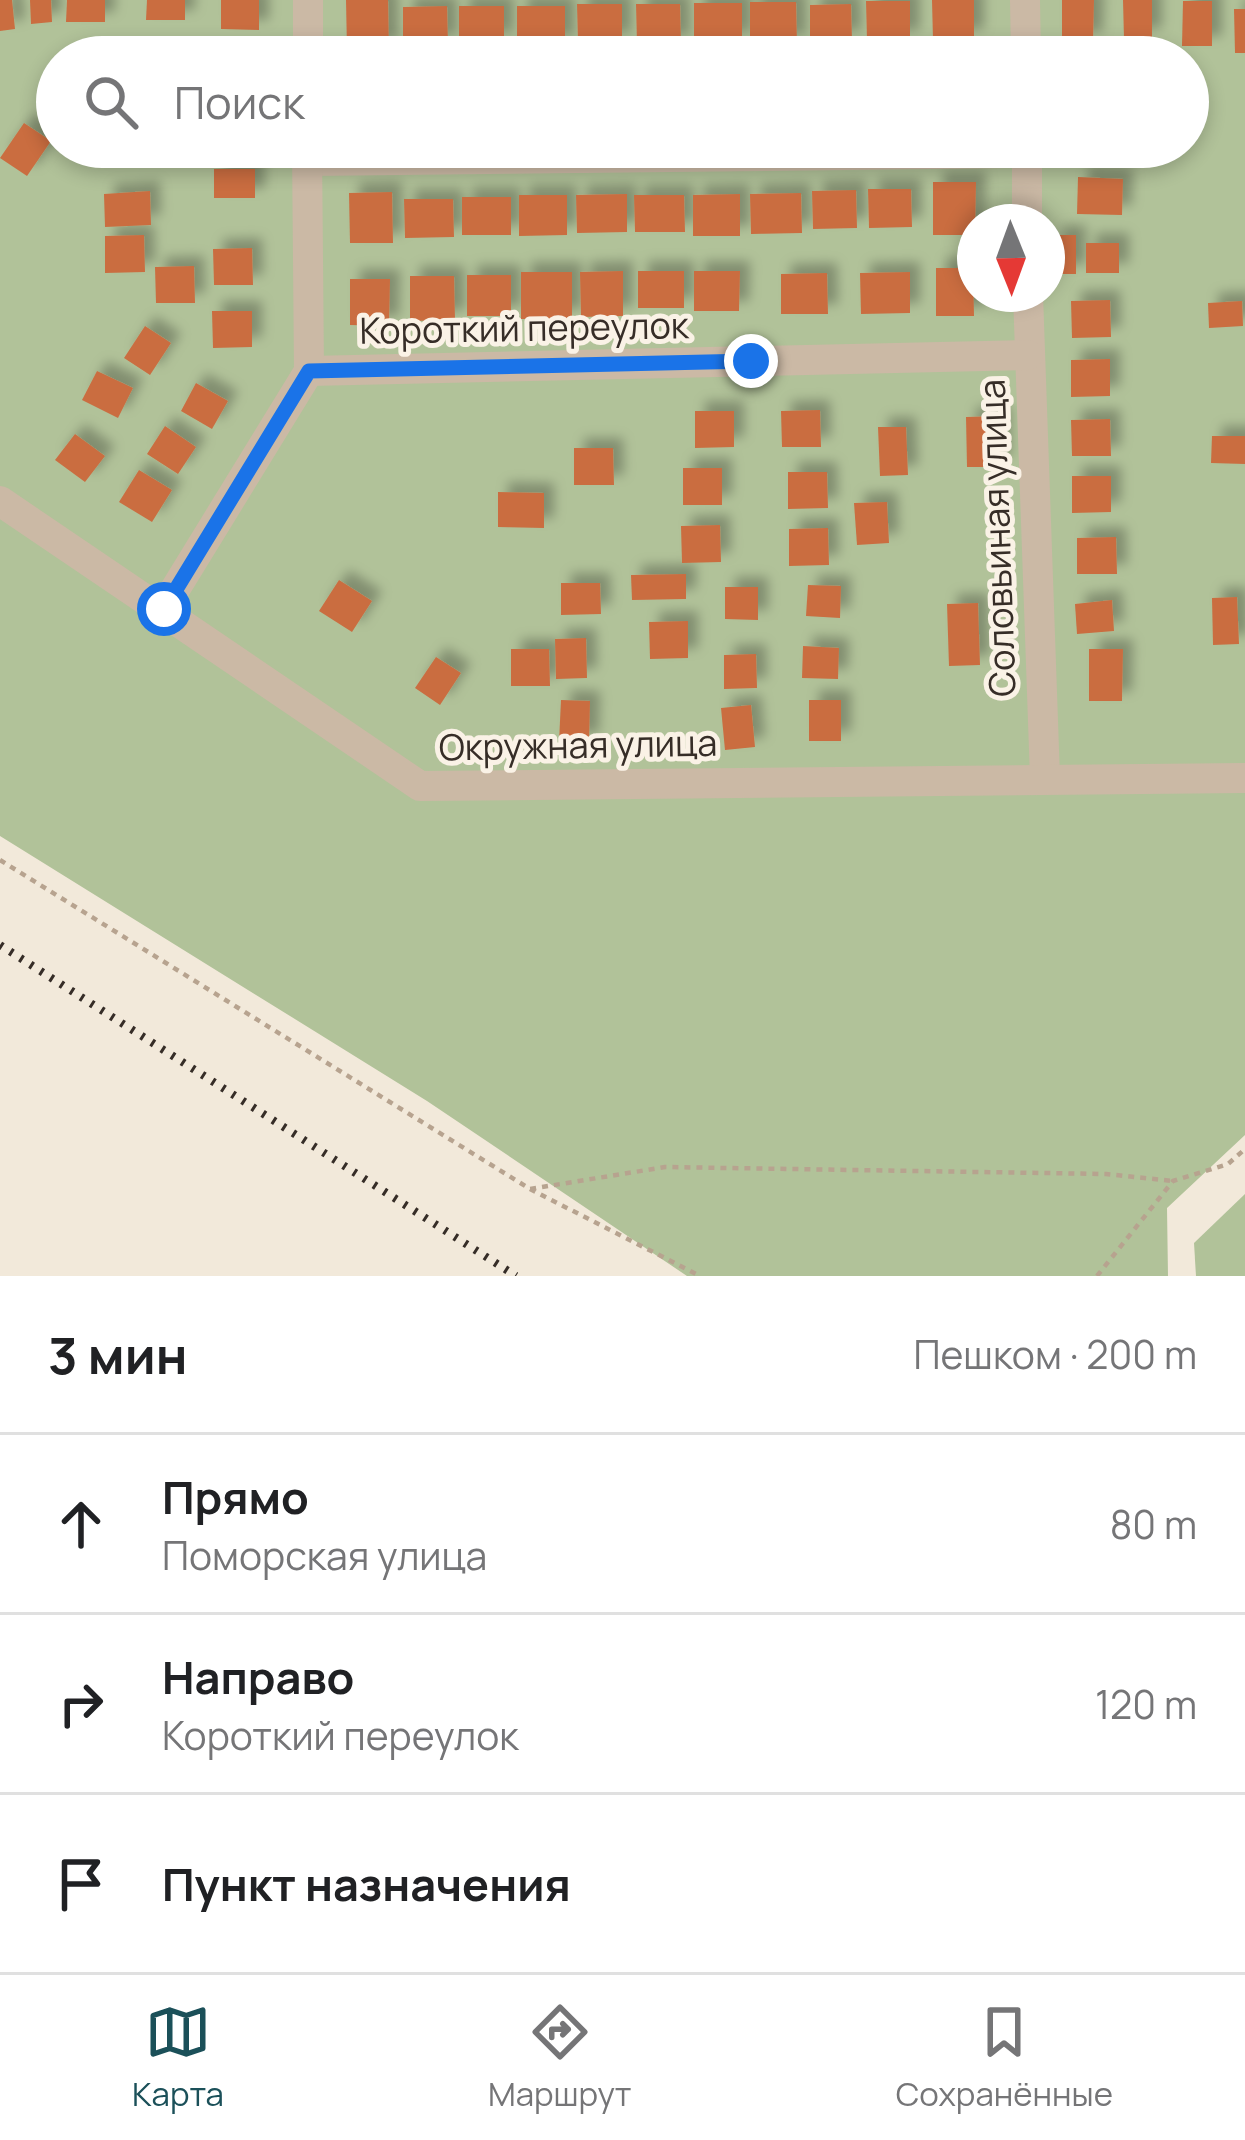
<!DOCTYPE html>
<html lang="ru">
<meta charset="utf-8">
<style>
:root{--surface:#fff;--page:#f2f2f2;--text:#202124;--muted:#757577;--line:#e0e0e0;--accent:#1b5059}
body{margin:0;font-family:Manrope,sans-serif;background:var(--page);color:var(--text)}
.compass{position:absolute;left:957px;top:204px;width:108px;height:108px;border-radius:50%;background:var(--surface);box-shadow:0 6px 18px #0003;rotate:179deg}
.stop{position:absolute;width:36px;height:36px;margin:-27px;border:9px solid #1a73e8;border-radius:50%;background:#fff}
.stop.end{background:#1a73e8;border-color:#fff;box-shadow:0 3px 12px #0008}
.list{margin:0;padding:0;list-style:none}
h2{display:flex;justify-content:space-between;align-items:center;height:156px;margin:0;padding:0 48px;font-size:51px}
h2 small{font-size:39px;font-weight:400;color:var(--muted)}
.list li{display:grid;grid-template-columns:78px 1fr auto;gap:36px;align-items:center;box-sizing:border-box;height:180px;padding:0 48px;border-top:3px solid var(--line)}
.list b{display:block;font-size:45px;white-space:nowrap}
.list p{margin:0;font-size:39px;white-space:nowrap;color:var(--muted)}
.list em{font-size:39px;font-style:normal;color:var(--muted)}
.icon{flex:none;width:66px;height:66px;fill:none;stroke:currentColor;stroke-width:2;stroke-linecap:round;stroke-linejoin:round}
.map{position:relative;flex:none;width:1245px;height:1276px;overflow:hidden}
.search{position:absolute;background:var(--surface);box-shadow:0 6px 18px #0003;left:36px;right:36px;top:36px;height:132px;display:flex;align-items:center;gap:30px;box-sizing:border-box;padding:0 42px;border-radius:66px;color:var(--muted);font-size:45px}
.sheet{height:696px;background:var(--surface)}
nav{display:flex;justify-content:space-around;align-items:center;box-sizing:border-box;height:168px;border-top:3px solid var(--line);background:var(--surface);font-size:33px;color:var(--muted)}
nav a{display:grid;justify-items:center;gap:6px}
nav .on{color:var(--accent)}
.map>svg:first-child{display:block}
.green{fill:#b1c299;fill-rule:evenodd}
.building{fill:#ca6d40;filter:url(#shadow)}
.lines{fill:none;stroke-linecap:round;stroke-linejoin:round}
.path{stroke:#b7a38f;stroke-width:4.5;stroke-dasharray:6 6;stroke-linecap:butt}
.minor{stroke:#cbb9a5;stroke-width:30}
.rail{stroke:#362d27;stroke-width:8;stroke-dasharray:3 9;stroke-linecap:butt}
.route{stroke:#1a73e8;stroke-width:15}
.labels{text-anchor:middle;stroke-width:10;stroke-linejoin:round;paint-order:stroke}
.street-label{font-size:36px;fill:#362d27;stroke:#faf2e6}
</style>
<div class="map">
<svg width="1245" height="1276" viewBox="0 0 1245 1276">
<defs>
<filter id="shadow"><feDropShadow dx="10" dy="-10" stdDeviation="6" flood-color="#0004"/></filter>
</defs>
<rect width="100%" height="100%" fill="#f2e9da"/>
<g class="green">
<path d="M0 0H1245V1135L1167 1208 1168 1276H687L427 1101 0 836ZM57 57H1188V147H57ZM975 222H1047V294H975Z"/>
<path d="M1245 1194V1276H1196L1194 1243Z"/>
</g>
<g class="building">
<path d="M0 0H12L15 29 0 31Z"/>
<path d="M30 0H51L52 22 31 24Z"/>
<path d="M67 0H105V22H66Z"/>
<path d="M147 0H185V20H146Z"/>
<path d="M221 0H259V30L221 29Z"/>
<path d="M346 0H388L389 49 347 50Z"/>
<path d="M932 0H974V39L933 40Z"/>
<path d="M1062 0H1094L1093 42H1062Z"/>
<path d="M1123 0H1152V38L1124 39Z"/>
<path d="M866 1H910V40L867 41Z"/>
<path d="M1183 1H1212V46H1182Z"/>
<path d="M750 2H796L797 44H750Z"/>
<rect x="694" y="3" width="48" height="39"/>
<path d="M577 4H622V42L578 43Z"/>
<path d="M636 4H680L681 44 637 45Z"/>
<path d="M851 4 852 40 810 41V5Z"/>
<path d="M447 6 448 44 403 45V7Z"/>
<rect x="459" y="6" width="45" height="36"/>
<rect x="517" y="6" width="48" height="39"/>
<path d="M1234 9H1245V53H1235Z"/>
<path d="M24 123 51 141 27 176 0 158Z"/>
<path d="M1076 147H1123L1122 163 1075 161Z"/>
<rect x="214" y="169" width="41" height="29"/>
<path d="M1078 177 1123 179 1122 215 1077 214Z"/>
<path d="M933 182H976L975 235H933Z"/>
<path d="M868 189H911L912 227 869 228Z"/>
<path d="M856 190 857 228 813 229 812 191Z"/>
<path d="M150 191 151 225 105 227 104 194Z"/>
<path d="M392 192 393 243H350L349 193Z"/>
<path d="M801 193 802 233 751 234 750 194Z"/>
<path d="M627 194V232L577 233 576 195Z"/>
<path d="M740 194V236H693V195Z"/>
<path d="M519 195H567V235L519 236Z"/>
<path d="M634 195H684L685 232H635Z"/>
<rect x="462" y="197" width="49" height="38"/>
<path d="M404 199H453L454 237 405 238Z"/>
<path d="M144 235 145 272 105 273V236Z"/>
<path d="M1053 235H1076V274H1052Z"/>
<rect x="1086" y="243" width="33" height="30"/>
<path d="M252 248 253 285H214L213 249Z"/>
<path d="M194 266 195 303H156L155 267Z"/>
<path d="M936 268H973L974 316H936Z"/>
<path d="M623 271V316L581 317 580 272Z"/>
<rect x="638" y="271" width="46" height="37"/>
<path d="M694 271H740L739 311H694Z"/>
<rect x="521" y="272" width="51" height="47"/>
<path d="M910 272V313L861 314 860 273Z"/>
<path d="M827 273 828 314H781V274Z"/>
<rect x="467" y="275" width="44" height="41"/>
<path d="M410 276H454L455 320 410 321Z"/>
<path d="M350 279H390L389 326 350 325Z"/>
<path d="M1110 300 1111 337 1072 338 1071 301Z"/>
<path d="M1242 301 1243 326 1209 328 1208 303Z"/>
<path d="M212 311H252V347L213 348Z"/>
<path d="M145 326 171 343 150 375 124 358Z"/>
<path d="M1110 359V396L1071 397V360Z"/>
<path d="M97 371 133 388 118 418 82 400Z"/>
<path d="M196 383 228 401 212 429 181 411Z"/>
<path d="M820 410 821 447H782L781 411Z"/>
<path d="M695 411H734V447L695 448Z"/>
<path d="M1001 416V467H967L966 417Z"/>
<path d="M1110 419 1111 456H1072L1071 420Z"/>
<path d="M165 426 196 447 178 474 147 454Z"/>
<path d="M878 427H906L908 475 880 476Z"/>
<path d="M75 434 105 456 85 482 55 460Z"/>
<path d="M1212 436H1245V464L1211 463Z"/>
<path d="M574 448H613L614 485H574Z"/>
<rect x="683" y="468" width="39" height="37"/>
<path d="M139 470 172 490 152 522 119 502Z"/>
<path d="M788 472H827L828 508 788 509Z"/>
<path d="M1072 476H1111V512L1072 513Z"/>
<path d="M498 492 544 493V528L498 527Z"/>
<path d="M887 502 889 543 857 545 854 503Z"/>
<path d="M720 525 721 562 682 563 681 526Z"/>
<path d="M828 528 829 565 789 566V529Z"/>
<path d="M1116 537 1117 574H1077V538Z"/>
<path d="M686 574V599L632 600 631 575Z"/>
<path d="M339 580 372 601 352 632 319 611Z"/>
<path d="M561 583H600L601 614 561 615Z"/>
<path d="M808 585 841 586 840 618 806 616Z"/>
<path d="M725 587H758V620L725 619Z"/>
<path d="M1237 597 1239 644 1213 645 1212 598Z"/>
<path d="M1112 600 1114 631 1077 634 1075 604Z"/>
<path d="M978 603 980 665 949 666 947 604Z"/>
<path d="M688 621V658L650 659 649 622Z"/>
<path d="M586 638 587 678 556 679 555 639Z"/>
<path d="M803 646 839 648 838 679 802 678Z"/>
<path d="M511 649H549L550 686H511Z"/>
<path d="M1089 649H1123L1122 701H1089Z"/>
<path d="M756 654 757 688 724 689V655Z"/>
<path d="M436 657 461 673 440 705 415 688Z"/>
<path d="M561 700 590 701 589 743 559 742Z"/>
<rect x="809" y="700" width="32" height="41"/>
<path d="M751 705 755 747 725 750 721 708Z"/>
</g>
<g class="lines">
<g class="path">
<path d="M0 860 530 1189 665 1167 1106 1174 1173 1181"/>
<path d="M530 1189 700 1276"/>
<path d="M1097 1276 1173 1181 1228 1164 1245 1149"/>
</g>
<g class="minor">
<path d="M1025 0 1026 57"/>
<path d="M308 57V0"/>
<path d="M1027 147V222"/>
<path d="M307 161 1027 153"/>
<path d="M1028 294 1045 778"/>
<path d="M309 371 1028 355"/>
<path d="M0 501 420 786 1245 778"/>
<path d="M163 609 309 371 307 147"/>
</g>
<path class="rail" d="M0 945 516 1276"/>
</g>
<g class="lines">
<path class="route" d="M164 609 309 371 751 361"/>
</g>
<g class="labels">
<g class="street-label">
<text transform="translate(524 328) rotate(-1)" y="13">Короткий переулок</text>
<text transform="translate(997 538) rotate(-92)" y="13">Соловьиная улица</text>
<text transform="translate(578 745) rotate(-1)" y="13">Окружная улица</text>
</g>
</g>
</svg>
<svg class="compass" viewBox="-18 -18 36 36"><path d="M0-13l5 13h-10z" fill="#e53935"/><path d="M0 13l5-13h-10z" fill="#757577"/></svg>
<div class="stop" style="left:164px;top:609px"></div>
<div class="stop end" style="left:751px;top:361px"></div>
<div class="search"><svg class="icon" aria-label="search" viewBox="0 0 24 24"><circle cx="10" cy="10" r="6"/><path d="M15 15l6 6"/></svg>Поиск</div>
</div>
<section class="sheet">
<h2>3 мин<small>Пешком · 200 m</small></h2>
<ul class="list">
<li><svg class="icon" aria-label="ahead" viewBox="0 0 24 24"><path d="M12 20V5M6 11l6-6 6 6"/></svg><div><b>Прямо</b><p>Поморская улица</p></div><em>80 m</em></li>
<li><svg class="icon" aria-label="right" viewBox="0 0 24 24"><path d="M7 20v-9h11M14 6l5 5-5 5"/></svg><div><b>Направо</b><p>Короткий переулок</p></div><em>120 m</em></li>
<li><svg class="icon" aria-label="arrive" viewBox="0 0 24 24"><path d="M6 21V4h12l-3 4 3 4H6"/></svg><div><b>Пункт назначения</b></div></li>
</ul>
</section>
<nav>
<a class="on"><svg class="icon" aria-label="map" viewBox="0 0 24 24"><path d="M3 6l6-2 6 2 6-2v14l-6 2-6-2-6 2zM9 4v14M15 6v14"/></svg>Карта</a>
<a><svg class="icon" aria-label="directions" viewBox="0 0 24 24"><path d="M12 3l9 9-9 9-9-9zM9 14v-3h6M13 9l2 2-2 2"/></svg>Маршрут</a>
<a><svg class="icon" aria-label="saved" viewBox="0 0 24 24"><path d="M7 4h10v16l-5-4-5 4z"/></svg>Сохранённые</a>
</nav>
